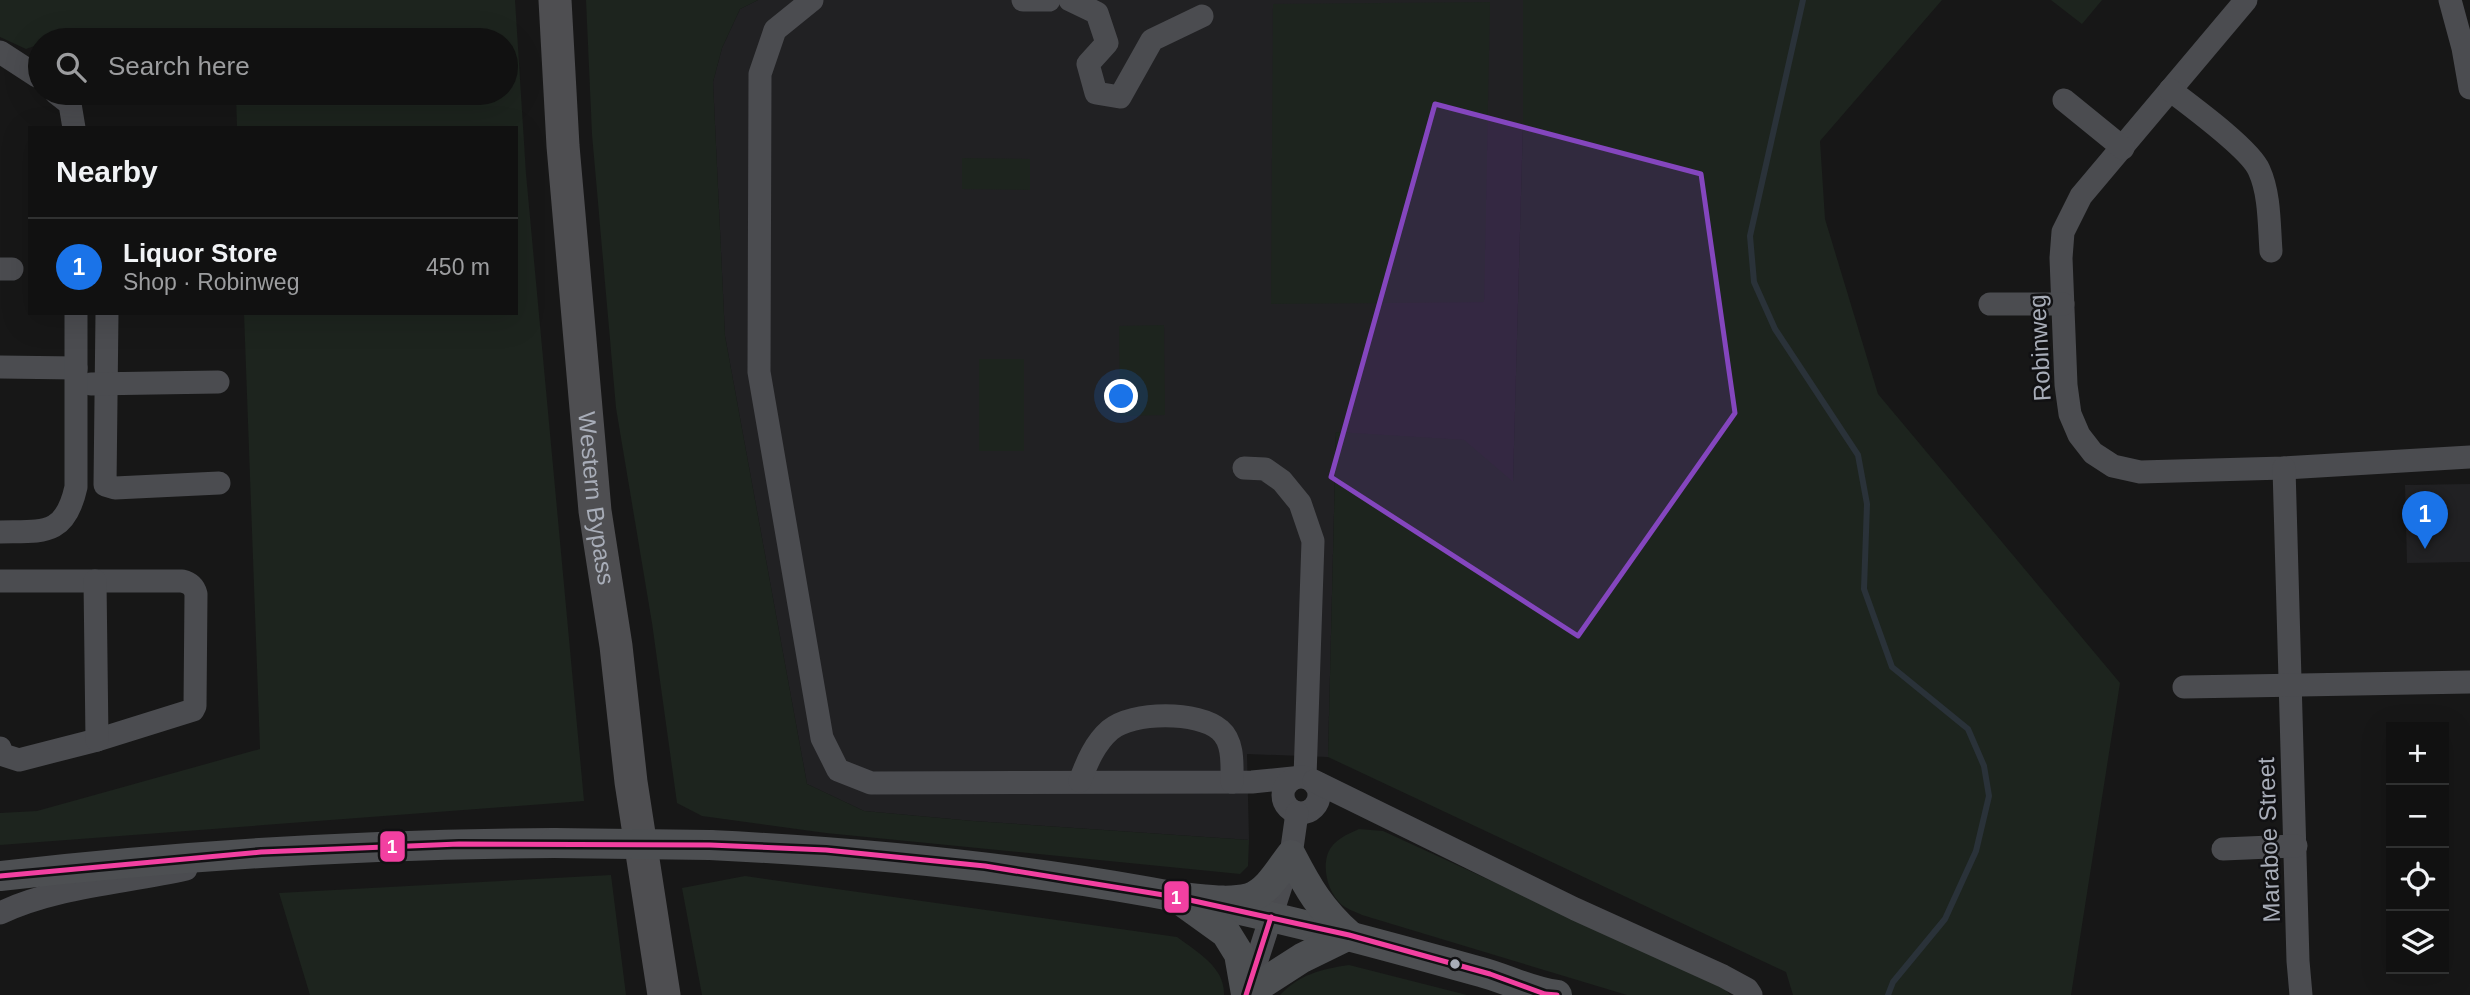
<!DOCTYPE html>
<meta charset="utf-8">
<style>
:root{--surface:#111;--page:#1a1a1a;--text:#f1f3f6;--muted:#9c9d9f;--line:#303131;--accent:#1a73e8}
body{margin:0;font-family:Helvetica,sans-serif;background:var(--page);color:var(--text)}
.controls{position:absolute;right:21px;bottom:21px;display:grid;overflow:hidden;border-radius:0px;box-shadow:0 7px 28px #0002}
.controls button{width:63px;height:63px;display:grid;place-items:center;padding:0;border:0;border-bottom:2px solid var(--line);background:var(--surface);color:var(--text);font:35px sans-serif}
.you{position:absolute;left:1122px;top:397px;width:24px;height:24px;margin:-18px;border:5px solid #fff;border-radius:50%;background:#1a73e8;box-shadow:0 0 0 10px #1a73e833}
.badge{display:grid;place-items:center;width:46px;height:46px;border-radius:50%;background:var(--accent);color:#fff;font-size:23px;font-weight:700}
.pin{position:absolute;translate:-50% -58px;filter:drop-shadow(0 2px 4px #0008)}
.pin::after{content:'';position:absolute;top:37px;width:24px;height:21px;background:inherit;clip-path:polygon(0 0,100% 0,50% 100%)}
.list{margin:0;padding:0;list-style:none}
h2{display:flex;justify-content:space-between;align-items:center;height:91px;margin:0;padding:0 28px;font-size:30px}
h2 small{font-size:23px;font-weight:400;color:var(--muted)}
.list li{display:grid;grid-template-columns:46px 1fr auto;gap:21px;align-items:center;box-sizing:border-box;height:98px;padding:0 28px;border-top:2px solid var(--line)}
.list b{display:block;font-size:26px;white-space:nowrap}
.list p{margin:0;font-size:23px;white-space:nowrap;color:var(--muted)}
.list em{font-size:23px;font-style:normal;color:var(--muted)}
.icon{flex:none;width:38px;height:38px;fill:none;stroke:currentColor;stroke-width:2;stroke-linecap:round;stroke-linejoin:round}
.map{position:relative;flex:none;width:2470px;height:995px;overflow:hidden}
.search{position:absolute;background:var(--surface);box-shadow:0 7px 28px #0002;left:28px;top:28px;width:490px;height:77px;display:flex;align-items:center;gap:18px;box-sizing:border-box;padding:0 24px;border-radius:38px;color:var(--muted);font-size:26px}
.panel{position:absolute;background:var(--surface);box-shadow:0 7px 28px #0002;left:28px;top:126px;width:490px;height:189px;border-radius:0px}
.map>svg:first-child{display:block}
.built{fill:#212123}
.green{fill:#1d241e}
.lines{fill:none;stroke-linecap:round;stroke-linejoin:round}
.stream{stroke:#2a3239;stroke-width:6}
.minor{stroke:#4b4c50;stroke-width:23}
.major{stroke:#4d4f52;stroke-width:30}
.highway{stroke:#4e4e51;stroke-width:33}
.major-bridge{stroke:#4d4f52;stroke-width:30}
.bus-1-casing{stroke:#111113;stroke-width:10}
.bus-1{stroke:#f240a1;stroke-width:5}
.marked{fill:#8446be;fill-opacity:0.2;stroke:#8446be;stroke-width:5;stroke-linejoin:round}
.bus-dot{fill:#a8adb8;stroke:#111113;stroke-width:2.5}
.labels{text-anchor:middle;stroke-width:5;stroke-linejoin:round;paint-order:stroke}
.street-label{font-size:24px;fill:#a8adb8;stroke:#111113}
.line-badge{stroke:#111113;stroke-width:2.5}
.badge-label{font-size:19px;text-anchor:middle;font-weight:bold;fill:#fff}
</style>
<div class="map">
<svg width="2470" height="995" viewBox="0 0 2470 995">
<rect width="100%" height="100%" fill="#171717"/>
<g class="built">
<path d="M758 0H1523V124L1513 483 1336 432 1328 757 1247 754 1249 840 973 821 864 811 807 784 725 336 713 82 722 48 740 9Z"/>
<path d="M2470 484V562L2407 563 2405 485Z"/>
</g>
<g class="green">
<path d="M0 0H515L526 174 584 801 0 845V813L37 811 260 749 244 313H516V128H237L236 93H506V40H98L82 30 58 34 47 40H40V44L26 49 0 37Z"/>
<path d="M586 0H758L740 9 722 48 713 82 725 336 807 784 864 811 973 821 1249 840 1248 866 1240 874 826 833 702 816 677 803 652 623 616 408 592 134Z"/>
<path d="M1523 0H1942L1820 141 1825 219 1878 394 2120 683 2071 995H1793L1786 972 1328 757 1336 432 1464 440 1513 482 1523 124Z"/>
<path d="M2051 0H2102L2082 24Z"/>
<path d="M1490 2 1484 302 1271 304 1273 4Z"/>
<path d="M962 158 1030 159V190L962 189Z"/>
<path d="M1164 325 1165 415 1120 416 1119 326Z"/>
<rect x="979" y="359" width="45" height="92"/>
<path d="M1359 829 1383 831 1724 988 1730 995H1627L1362 915C1356 912 1347 909 1342 905 1328 893 1322 869 1328 853 1333 840 1348 834 1359 829Z"/>
<path d="M611 875 626 995H310L279 893Z"/>
<path d="M745 876 1177 937C1197 952 1225 967 1224 995H702L682 888Z"/>
<path d="M1349 965 1467 995H1280C1300 974 1322 969 1349 965Z"/>
</g>
<g class="lines">
<path class="stream" d="M1803 0 1750 236 1754 282 1775 329 1858 455 1867 504 1864 589 1892 667 1968 729 1984 766 1989 796 1976 851 1945 919 1893 982 1888 995"/>
<g class="minor">
<path d="M812 0 775 30 760 74 759 372 822 738 838 770 871 783 1252 782 1293 778"/>
<path d="M1023 0H1049"/>
<path d="M1070 0 1097 13 1107 43 1088 64 1096 93 1120 97 1152 40 1202 16"/>
<path d="M2246 0 2081 196 2063 232 2061 258 2066 385 2070 414 2079 435 2093 453 2113 466 2140 472 2284 468 2470 457"/>
<path d="M2450 0 2463 48 2470 88"/>
<path d="M0 52 37 76 40 75"/>
<path d="M2170 90C2191 106 2250 149 2259 170 2270 194 2269 225 2271 251"/>
<path d="M56 93 70 104 74 128"/>
<path d="M2064 100 2123 148"/>
<path d="M0 269H12"/>
<path d="M1990 304H2063"/>
<path d="M107 313 105 485 115 488 219 483"/>
<path d="M0 367 76 368"/>
<path d="M91 384 218 382"/>
<path d="M1244 468 1265 469 1282 481 1300 503 1313 541 1305 777"/>
<path d="M2284 468 2298 961 2301 995"/>
<path d="M0 532C43 531 65 537 76 487V313"/>
<path d="M0 581H182C190 583 194 586 196 594L195 706 193 710 97 740 19 760 3 755 0 748"/>
<path d="M95 581 97 740"/>
<path d="M2184 687 2470 682"/>
<circle cx="1301" cy="795" r="18"/>
<path d="M1080 781C1087 762 1095 743 1110 730 1132 711 1199 711 1220 730 1234 742 1232 765 1232 782"/>
<path d="M1314 781 1575 909 1723 976 1747 989 1751 995"/>
<path d="M2223 849 2296 846"/>
<path d="M0 913C58 886 124 883 186 869"/>
<path d="M1247 991 1291 855 1297 813"/>
</g>
<g class="major">
<path d="M710 845C899 854 1088 874 1271 917 1342 933 1412 953 1481 972 1507 979 1531 992 1557 995"/>
<path d="M1291 855C1308 888 1321 910 1349 935L1302 958 1246 994 1239 954 1226 933 1176 897C1199 898 1226 904 1249 898 1268 892 1280 869 1291 855Z"/>
<path d="M0 876C184 855 369 844 554 843"/>
</g>
<path class="highway" id="s1" d="M555 0 563 146 595 511 616 646 631 782 664 995"/>
<path class="major-bridge" d="M554 843 710 845"/>
<defs>
<g id="bus-1">
<path d="M0 876 261 852 459 844 710 845 826 850 985 866 1176 897 1349 935 1490 974 1545 994 1557 995"/>
<path d="M1246 995 1271 917"/>
</g>
</defs>
<use href="#bus-1" class="bus-1-casing"/>
<use href="#bus-1" class="bus-1"/>
</g>
<path class="marked" d="M1435 104 1701 174 1735 413 1578 636 1331 477Z"/>
<circle class="bus-dot" cx="1455" cy="964" r="6"/>
<g class="labels">
<g class="street-label">
<text transform="translate(2040 348) rotate(-93)" y="8">Robinweg</text>
<text dy="8" stroke="none"><textPath href="#s1" startOffset="500">Western Bypass</textPath></text>
<text transform="translate(2269 840) rotate(-92)" y="8">Maraboe Street</text>
</g>
</g>
<g class="line-badge">
<rect x="379" y="830" width="27" height="33" rx="7" fill="#f240a1"/>
<rect x="1163" y="880" width="27" height="34" rx="7" fill="#f240a1"/>
</g>
<g class="badge-label">
<text x="392" y="853">1</text>
<text x="1176" y="904">1</text>
</g>
</svg>
<div class="controls">
<button>+</button>
<button>−</button>
<button><svg class="icon" aria-label="locate" viewBox="0 0 24 24"><circle cx="12" cy="12" r="6"/><path d="M12 2v4M12 18v4M2 12h4M18 12h4"/></svg></button>
<button><svg class="icon" aria-label="layers" viewBox="0 0 24 24"><path d="M12 4l9 5-9 5-9-5zM3 14l9 5 9-5"/></svg></button>
</div>
<div class="you"></div>
<div class="pin badge" style="left:2425px;top:549px">1</div>
<div class="search"><svg class="icon" aria-label="search" viewBox="0 0 24 24"><circle cx="10" cy="10" r="6"/><path d="M15 15l6 6"/></svg>Search here</div>
<section class="panel">
<h2>Nearby<small></small></h2>
<ul class="list">
<li><span class="badge">1</span><div><b>Liquor Store</b><p>Shop · Robinweg</p></div><em>450 m</em></li>
</ul>
</section>
</div>
